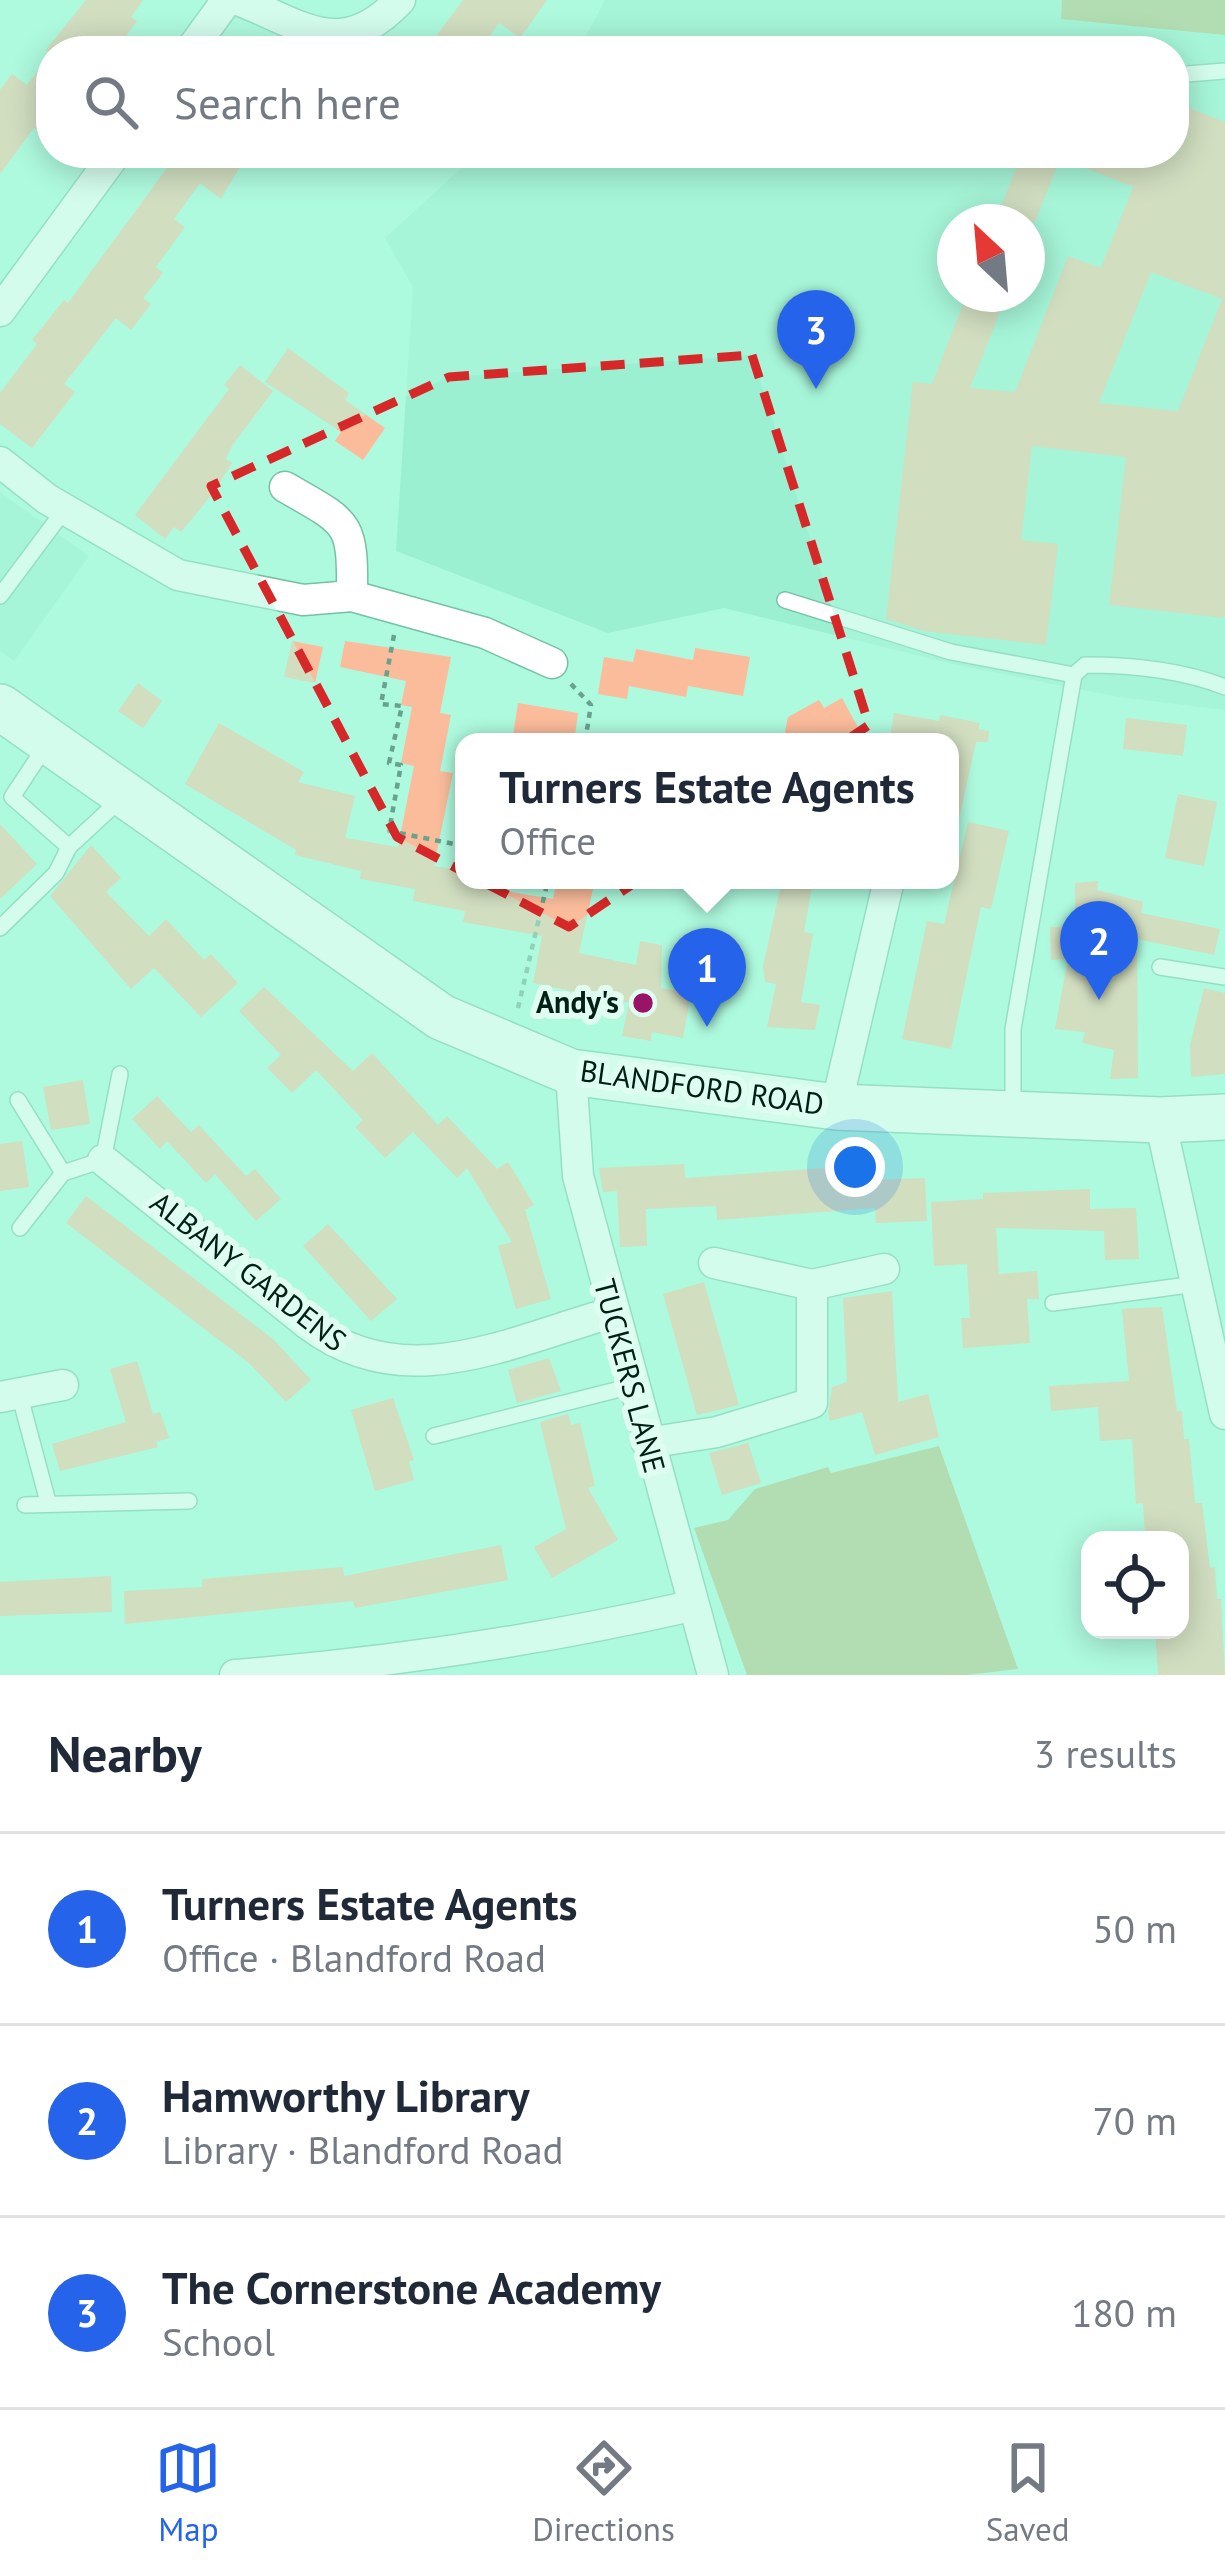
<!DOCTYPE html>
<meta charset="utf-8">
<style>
:root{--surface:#fff;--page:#f2f2f3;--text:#1f2937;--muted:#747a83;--line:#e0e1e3;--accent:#2563eb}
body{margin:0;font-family:"PT Sans",sans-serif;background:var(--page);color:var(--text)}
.controls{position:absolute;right:36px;bottom:36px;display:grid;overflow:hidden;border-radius:24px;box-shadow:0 6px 30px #0003}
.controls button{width:108px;height:108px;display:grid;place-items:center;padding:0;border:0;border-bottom:3px solid var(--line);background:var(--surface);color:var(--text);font:60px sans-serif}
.compass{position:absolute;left:937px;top:204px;width:108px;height:108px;border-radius:50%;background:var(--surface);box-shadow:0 6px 30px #0003;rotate:334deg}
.you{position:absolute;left:855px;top:1167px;width:42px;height:42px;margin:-30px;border:9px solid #fff;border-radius:50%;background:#1a73e8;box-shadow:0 0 0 18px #1a73e833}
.badge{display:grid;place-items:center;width:78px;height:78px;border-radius:50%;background:var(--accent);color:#fff;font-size:39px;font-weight:700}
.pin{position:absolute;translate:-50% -99px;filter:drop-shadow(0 3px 6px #0008)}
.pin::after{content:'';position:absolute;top:63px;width:42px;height:36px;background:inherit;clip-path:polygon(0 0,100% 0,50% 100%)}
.popup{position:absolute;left:455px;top:733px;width:504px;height:156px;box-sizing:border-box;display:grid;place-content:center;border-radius:24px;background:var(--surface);filter:drop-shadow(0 3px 9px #0005);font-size:39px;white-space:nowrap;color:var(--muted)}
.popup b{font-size:45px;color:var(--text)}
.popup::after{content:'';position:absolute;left:50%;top:100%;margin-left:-24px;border:24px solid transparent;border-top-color:var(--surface)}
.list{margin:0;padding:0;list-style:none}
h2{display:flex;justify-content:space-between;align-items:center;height:156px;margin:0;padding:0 48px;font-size:51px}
h2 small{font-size:39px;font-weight:400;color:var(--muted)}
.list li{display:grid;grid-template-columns:78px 1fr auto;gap:36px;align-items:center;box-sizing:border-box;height:192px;padding:0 48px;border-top:3px solid var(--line)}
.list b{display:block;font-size:45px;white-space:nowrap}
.list p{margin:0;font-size:39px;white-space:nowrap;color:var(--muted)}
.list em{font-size:39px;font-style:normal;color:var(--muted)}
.icon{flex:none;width:66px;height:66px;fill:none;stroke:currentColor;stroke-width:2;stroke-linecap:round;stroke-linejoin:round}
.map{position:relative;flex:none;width:1225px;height:1675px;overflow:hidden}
.search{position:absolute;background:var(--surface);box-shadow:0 6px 30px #0003;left:36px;right:36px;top:36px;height:132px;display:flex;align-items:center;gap:30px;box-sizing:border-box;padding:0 42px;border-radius:48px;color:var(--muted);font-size:45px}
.sheet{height:732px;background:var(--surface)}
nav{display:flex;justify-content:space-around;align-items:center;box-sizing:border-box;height:168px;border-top:3px solid var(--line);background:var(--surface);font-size:33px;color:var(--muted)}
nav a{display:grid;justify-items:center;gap:6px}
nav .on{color:var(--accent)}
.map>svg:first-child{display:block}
.built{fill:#9bf0d1;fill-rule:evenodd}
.green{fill:#b7b97c}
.building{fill:#fabc9b;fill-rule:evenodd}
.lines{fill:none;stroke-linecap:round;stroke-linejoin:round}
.service-casing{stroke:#76c1a6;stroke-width:18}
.minor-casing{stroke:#76c1a6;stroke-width:33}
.secondary-casing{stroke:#76c1a6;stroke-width:48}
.path{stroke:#68a28d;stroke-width:4.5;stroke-dasharray:6 6;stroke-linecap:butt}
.service{stroke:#fff;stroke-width:15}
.minor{stroke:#fff;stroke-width:30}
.secondary{stroke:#fff;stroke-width:45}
.marked{fill:none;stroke:#d62828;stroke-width:9;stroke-dasharray:24 15;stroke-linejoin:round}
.poi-dot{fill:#991366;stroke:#dffdf1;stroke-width:4.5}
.labels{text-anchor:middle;stroke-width:12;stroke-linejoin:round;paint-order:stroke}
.poi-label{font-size:30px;font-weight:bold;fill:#001f16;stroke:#dffdf1;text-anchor:end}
.street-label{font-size:30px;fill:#001f16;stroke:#dffdf1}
</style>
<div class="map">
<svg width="1225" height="1675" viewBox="0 0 1225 1675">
<rect width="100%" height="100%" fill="#aefade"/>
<g class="built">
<path d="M605 0H1225V710L1118 697 957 665 724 608 608 633 396 551 413 287 385 238 478 153H1174V51H578ZM955 222H1027V294H955Z"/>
<path d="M0 492 89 556 14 661 0 651Z"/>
</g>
<g class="green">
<path d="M1062 0H1225V35L1061 19Z"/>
<path d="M939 1446 1018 1669 966 1675H747L694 1528 728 1520 755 1489 828 1467 831 1473Z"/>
</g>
<g class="building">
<path d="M86 0H143L131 17 137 21 115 51H45Z"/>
<path d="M463 0H547L520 38 499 23 479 51H450L434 39Z"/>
<path d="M51 53V140L34 128 0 174V90L12 74 27 85Z"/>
<path d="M1174 102 1225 122V618L1109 605 1126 457 1032 446 1021 540 1058 544 1046 645 924 631 886 619 913 382 932 384 967 294H1007L970 388 1015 392 1068 256 1101 268 1133 187 1060 158 1035 222H995L1022 153H1174ZM1151 272 1222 299 1178 411 1099 403Z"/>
<path d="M178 153H248L221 199 200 183 174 219 185 227 156 267 163 273 143 298 151 304 131 330 116 318 64 384 75 392 32 448 0 424V393L37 344 32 340 64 300 68 303Z"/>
<path d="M288 348 349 393 345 400 385 428 363 460 335 441 341 432 265 382Z"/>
<path d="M240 365 273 391 232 446 226 459 232 463 214 492 181 532 174 527 165 539 135 515 229 389 224 385Z"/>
<path d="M292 641 323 647 315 683 284 677Z"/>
<path d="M345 641 451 657 440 713 451 715 440 771 453 773 434 866 464 871 470 885 553 899 557 880H595L579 953 636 965 640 941 662 945 661 988 691 993 683 1038 652 1032 651 1041 622 1036 629 1003 533 983 542 936 463 922 465 911 413 901 415 889 360 879 361 871 295 855 296 850 185 784 219 723 304 772 298 782 355 796 345 838 398 847 414 766 401 763 412 707 401 705 406 681 340 667Z"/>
<path d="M695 648 750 657 743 696 688 686 686 697 629 686 627 699 598 694 604 657 633 662 636 649 693 660Z"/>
<path d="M138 683 162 701 143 728 118 711Z"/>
<path d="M842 698 866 742H783L788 717 819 700 824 708Z"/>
<path d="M518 703 578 713 574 742H512Z"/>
<path d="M894 713 939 721 940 715 980 723 978 729 989 731 988 742H976L960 815 950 814V742H889Z"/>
<path d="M1126 718 1187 725 1183 756 1123 749Z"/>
<path d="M1178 794 1217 802 1204 866 1165 858Z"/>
<path d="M968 822 1009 831 991 909 981 907 951 1049 902 1039 927 921 944 924Z"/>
<path d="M0 824 37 864 0 899Z"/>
<path d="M91 845 121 878 106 892 149 936 166 919 204 960 211 954 238 983 201 1017 154 968 131 989 50 896Z"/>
<path d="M782 880H813L804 932 813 934 801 1002 820 1005 815 1030 767 1027 776 984 765 982 763 966Z"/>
<path d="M1098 881 1097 890 1143 902 1141 913 1220 929 1214 955 1137 939 1138 1078 1110 1079 1114 1050 1082 1043 1085 1032 1055 1029 1068 959 1051 960 1050 927H1075V883Z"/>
<path d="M264 987 353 1071 372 1053 438 1125 447 1116 497 1169 508 1162 534 1205 525 1210 551 1299 516 1309 498 1246 512 1242 467 1168 457 1178 413 1132 385 1158 355 1127 363 1120 316 1070 292 1093 267 1068 281 1055 239 1011Z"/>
<path d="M1204 988 1225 993V1074L1191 1077 1190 1045Z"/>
<path d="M83 1080 90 1124 51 1130 43 1087Z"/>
<path d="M157 1096 191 1132 199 1125 246 1176 255 1169 281 1199 256 1221 215 1174 206 1183 167 1141 160 1149 132 1119Z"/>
<path d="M22 1141 29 1187 0 1191V1144Z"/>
<path d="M684 1164 685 1178 869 1165 870 1180 925 1178 927 1221 876 1223 875 1208 717 1220 716 1206 646 1209 647 1246 620 1247 617 1191 603 1192 599 1168Z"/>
<path d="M1090 1189V1209L1136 1208 1139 1259 1105 1260 1104 1231 996 1228 999 1274 1037 1271 1039 1299H1027L1030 1343 963 1348 961 1318H970L967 1264 934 1266 931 1202 983 1199V1193Z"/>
<path d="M86 1196 273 1339 311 1380 286 1402 249 1363 66 1223Z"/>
<path d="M328 1224 397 1299 371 1321 303 1246Z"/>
<path d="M704 1282 739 1405 697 1415 663 1294Z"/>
<path d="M892 1291 898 1402 928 1394 939 1437 875 1455 862 1412 830 1421 828 1414 832 1387 847 1382 843 1298Z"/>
<path d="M1162 1307 1177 1411H1182L1184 1439H1189L1195 1503H1202L1210 1568 1215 1567 1217 1599H1221L1225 1675H1158L1155 1630H1180V1540L1145 1535 1143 1503 1136 1504 1132 1439 1100 1441 1098 1407 1051 1411 1049 1386 1129 1381 1122 1309Z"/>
<path d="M549 1358 561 1391 517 1403 508 1370Z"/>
<path d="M137 1361 153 1414 160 1412 169 1438 156 1442 158 1447 60 1471 52 1444 126 1422 110 1369Z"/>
<path d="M393 1398 414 1460 409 1462 414 1480 375 1491 351 1410Z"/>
<path d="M568 1414 571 1425 580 1423 595 1486 588 1488 618 1540 552 1578 534 1547 566 1529 540 1422Z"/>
<path d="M748 1443 761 1483 722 1495 709 1453Z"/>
<path d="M501 1545 508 1580 355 1608 353 1601 125 1624 124 1591 202 1587V1579L343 1567 344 1576Z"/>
<path d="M111 1576 112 1612 0 1616V1582Z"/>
</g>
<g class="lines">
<defs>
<g id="service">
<path d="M1174 75 1225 71"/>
<path d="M0 596 65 509"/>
<path d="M785 600 951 652 1074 675"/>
<path d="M45 747 12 797 69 847 123 797"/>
<path d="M0 928 56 873 69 847"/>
<path d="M1160 967 1225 977"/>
<path d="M18 1100 63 1173"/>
<path d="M1013 1111V1029L1074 675 1085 665C1132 665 1182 670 1225 687"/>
<path d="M20 1228 63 1173 103 1160 120 1074"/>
<path d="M1053 1303 1196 1284"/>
<path d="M19 1393 48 1502"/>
<path d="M434 1436 632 1386"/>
<path d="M25 1505 189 1501"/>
</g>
<g id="minor">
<path d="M238 0C301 24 341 63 400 0"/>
<path d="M190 51 227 0"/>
<path d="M0 311 116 153"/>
<path d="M0 462 47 499 178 575 303 600 352 596 485 633 552 663"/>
<path d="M285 487C349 524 353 520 352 596"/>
<path d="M571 1072 578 1176 713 1675"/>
<path d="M836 1107 889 880"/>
<path d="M1160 1120 1225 1414"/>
<path d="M103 1160 309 1325C405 1397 508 1342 611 1313"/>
<path d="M812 1285 884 1269"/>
<path d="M0 1397 63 1385"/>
<path d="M647 1443 717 1432 812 1403V1285L714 1263"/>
<path d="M235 1675C389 1663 541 1640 691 1606"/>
</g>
<path id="secondary" d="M0 707 441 1017 571 1072 836 1107 1160 1120 1225 1117"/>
</defs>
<use href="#service" class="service-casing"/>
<use href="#minor" class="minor-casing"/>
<use href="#secondary" class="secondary-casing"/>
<g class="path">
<path d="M394 635 381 704 402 706 389 763 401 765 389 831 464 846"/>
<path d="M571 684 591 705 585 742"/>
<path d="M518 1008 548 880"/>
</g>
<use href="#service" class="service"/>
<use href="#minor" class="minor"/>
<use href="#secondary" class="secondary"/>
</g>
<path d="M0 0H1225V1675H0ZM752 355 869 725 569 927 397 837 211 486 449 377Z" fill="#aefade" fill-opacity=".55" fill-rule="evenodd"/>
<path class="marked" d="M752 355 869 725 569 927 397 837 211 486 449 377Z"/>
<circle class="poi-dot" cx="643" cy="1003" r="12"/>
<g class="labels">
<g class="poi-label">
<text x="619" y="1013">Andy's</text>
</g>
<g class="street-label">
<text transform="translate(702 1088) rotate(8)" y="10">BLANDFORD ROAD</text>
<text transform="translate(248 1272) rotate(38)" y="10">ALBANY GARDENS</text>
<text transform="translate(629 1376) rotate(75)" y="10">TUCKERS LANE</text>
</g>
</g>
</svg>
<div class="controls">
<button><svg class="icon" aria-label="locate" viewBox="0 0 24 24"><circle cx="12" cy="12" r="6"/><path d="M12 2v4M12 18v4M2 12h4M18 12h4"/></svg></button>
</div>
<svg class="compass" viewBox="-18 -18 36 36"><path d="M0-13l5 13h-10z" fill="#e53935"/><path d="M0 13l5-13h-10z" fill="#747a83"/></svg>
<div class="you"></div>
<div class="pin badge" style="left:707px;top:1027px">1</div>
<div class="popup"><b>Turners Estate Agents</b>Office</div>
<div class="pin badge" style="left:1099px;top:1000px">2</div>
<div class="pin badge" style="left:816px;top:389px">3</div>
<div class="search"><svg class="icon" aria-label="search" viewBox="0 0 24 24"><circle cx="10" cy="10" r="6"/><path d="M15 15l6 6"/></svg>Search here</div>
</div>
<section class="sheet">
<h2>Nearby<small>3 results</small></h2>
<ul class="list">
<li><span class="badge">1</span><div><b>Turners Estate Agents</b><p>Office · Blandford Road</p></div><em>50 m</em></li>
<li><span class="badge">2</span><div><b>Hamworthy Library</b><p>Library · Blandford Road</p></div><em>70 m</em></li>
<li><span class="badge">3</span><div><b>The Cornerstone Academy</b><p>School</p></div><em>180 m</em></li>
</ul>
</section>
<nav>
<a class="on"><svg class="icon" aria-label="map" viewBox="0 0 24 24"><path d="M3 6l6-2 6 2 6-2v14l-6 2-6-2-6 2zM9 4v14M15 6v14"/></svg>Map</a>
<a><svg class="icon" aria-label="directions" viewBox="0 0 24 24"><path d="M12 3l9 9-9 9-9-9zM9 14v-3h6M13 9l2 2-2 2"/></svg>Directions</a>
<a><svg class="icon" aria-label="saved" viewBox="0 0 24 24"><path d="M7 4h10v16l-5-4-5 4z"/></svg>Saved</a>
</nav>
